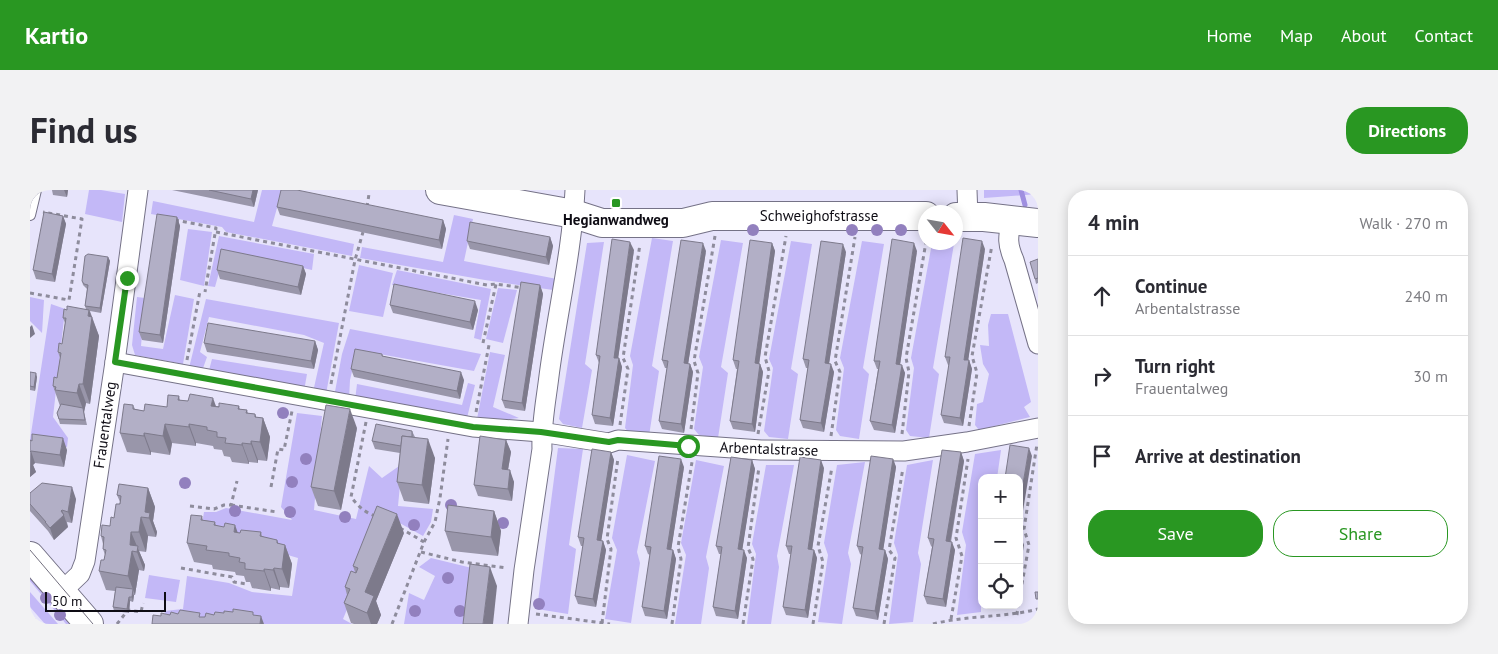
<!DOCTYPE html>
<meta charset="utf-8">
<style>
:root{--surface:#fff;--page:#f2f2f3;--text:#2b2b33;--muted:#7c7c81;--line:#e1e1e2;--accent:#299722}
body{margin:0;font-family:"PT Sans",sans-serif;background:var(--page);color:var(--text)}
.controls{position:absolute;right:15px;bottom:15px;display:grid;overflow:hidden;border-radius:10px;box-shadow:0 2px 12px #0003}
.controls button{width:45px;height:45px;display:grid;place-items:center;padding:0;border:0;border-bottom:1px solid var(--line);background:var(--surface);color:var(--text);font:25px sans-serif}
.compass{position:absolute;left:888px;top:15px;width:45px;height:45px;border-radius:50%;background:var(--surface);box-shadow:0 2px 12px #0003;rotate:121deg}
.scale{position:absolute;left:15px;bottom:12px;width:121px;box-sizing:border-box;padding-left:5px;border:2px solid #0e0c14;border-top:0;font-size:14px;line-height:18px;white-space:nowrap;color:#0e0c14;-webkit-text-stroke:4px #fff;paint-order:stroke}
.stop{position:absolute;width:15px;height:15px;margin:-11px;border:4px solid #299722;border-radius:50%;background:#fff}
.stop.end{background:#299722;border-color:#fff;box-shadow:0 1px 5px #0008}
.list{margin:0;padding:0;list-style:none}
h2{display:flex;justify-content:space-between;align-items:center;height:65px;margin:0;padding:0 20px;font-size:21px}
h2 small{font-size:16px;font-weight:400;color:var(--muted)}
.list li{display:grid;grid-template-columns:32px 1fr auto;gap:15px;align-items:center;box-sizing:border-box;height:80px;padding:0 20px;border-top:1px solid var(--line)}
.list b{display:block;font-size:19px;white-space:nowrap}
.list p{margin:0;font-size:16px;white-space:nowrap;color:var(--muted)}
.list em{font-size:16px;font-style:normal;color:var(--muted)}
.actions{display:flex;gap:10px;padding:15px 20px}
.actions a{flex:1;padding:11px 0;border:1px solid var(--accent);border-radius:20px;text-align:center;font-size:18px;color:var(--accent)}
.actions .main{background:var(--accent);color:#fff}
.icon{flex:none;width:28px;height:28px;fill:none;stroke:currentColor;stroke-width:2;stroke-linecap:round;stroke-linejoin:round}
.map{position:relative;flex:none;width:1008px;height:434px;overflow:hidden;border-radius:20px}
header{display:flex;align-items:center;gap:30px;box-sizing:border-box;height:70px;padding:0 25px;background:var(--accent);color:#fff}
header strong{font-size:24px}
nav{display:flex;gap:28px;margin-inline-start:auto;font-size:18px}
.intro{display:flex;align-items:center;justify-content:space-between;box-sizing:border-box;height:120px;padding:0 30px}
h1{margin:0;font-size:35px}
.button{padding:12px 22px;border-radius:20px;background:var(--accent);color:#fff;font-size:18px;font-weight:700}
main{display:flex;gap:30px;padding:0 30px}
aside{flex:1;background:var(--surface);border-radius:20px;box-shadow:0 2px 12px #0003}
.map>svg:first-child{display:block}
.green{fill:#c3b8f7}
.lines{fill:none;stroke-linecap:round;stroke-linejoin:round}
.stream{stroke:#9f8fe0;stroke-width:5}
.service-casing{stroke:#757287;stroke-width:12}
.minor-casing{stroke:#757287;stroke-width:21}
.secondary-casing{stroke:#757287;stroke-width:30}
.path{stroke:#8e8c9c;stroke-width:3;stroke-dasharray:4 4;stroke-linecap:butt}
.service{stroke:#fff;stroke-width:10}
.minor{stroke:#fff;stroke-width:19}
.secondary{stroke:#fff;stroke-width:28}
.tram{stroke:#73707f;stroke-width:1}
.tree{fill:#9280be}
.wall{fill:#9996aa}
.shaded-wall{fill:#7d7a8b}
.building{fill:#b2afc6;stroke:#7d7a8b}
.route{stroke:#299722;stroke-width:6}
.poi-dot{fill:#299722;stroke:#fff;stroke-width:2}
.labels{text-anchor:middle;stroke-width:4;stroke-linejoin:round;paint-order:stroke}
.street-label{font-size:15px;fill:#0e0c14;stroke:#fff}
.poi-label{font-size:15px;font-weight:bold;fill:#0e0c14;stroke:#fff}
</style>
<header>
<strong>Kartio</strong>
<nav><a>Home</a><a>Map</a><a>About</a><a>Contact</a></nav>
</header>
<div class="intro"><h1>Find us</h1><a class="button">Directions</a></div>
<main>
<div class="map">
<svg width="1008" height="434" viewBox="0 0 1008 434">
<rect width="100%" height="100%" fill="#e7e4fb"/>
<g class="green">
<path d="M59 0H71L95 4 92 32 55 24Z"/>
<path d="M232 0H252L242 36 324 54 322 66 196 42 192 37 121 24 123 11 224 32Z"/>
<path d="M954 0H1008V4L954 8Z"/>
<path d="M424 25 443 29 434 71 527 89 523 100 455 90 330 68 332 57 413 72Z"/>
<path d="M158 39 182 42 174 96 150 90Z"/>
<path d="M189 46 284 64 282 80 195 61 185 97 178 96Z"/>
<path d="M622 48 643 51 622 176 629 181 619 246 600 244 595 238 603 175 600 166Z"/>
<path d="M691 50 713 53 691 177 698 183 688 248 669 245 664 239 673 177 669 167Z"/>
<path d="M761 51 782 54 761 179 768 184 758 249 739 247 734 241 743 178 739 169Z"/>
<path d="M832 51 854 54 833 178 839 184 829 249 810 246 806 240 814 178 810 168Z"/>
<path d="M574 52 555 174 562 180 552 238 533 234 529 229 557 53Z"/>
<path d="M916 52 924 54 903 178 909 184 899 248 880 246 876 240 884 178 881 168 902 53Z"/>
<path d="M329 75 363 83 353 127 319 121Z"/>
<path d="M367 80 461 99 451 150 444 148 451 110 362 95Z"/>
<path d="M468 98 487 100 473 153 456 149Z"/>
<path d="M145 105 164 109 153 174 105 165 102 155 107 107 115 108 111 156 133 159Z"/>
<path d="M0 107 14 110 12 143 0 131Z"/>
<path d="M176 109 309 133 296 204 283 202 294 153 274 145 179 127 170 162 177 167 172 181 159 178Z"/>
<path d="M21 114 61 128 34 129 23 227 38 248 37 257 0 250Z"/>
<path d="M961 124H978L1001 212 994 217 1000 227 949 240 945 235 947 214 953 212 959 184 953 174 950 155 959 156 958 135Z"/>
<path d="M320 139 451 164 444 181 327 160 320 190 319 209 304 207 312 164Z"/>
<path d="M460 162 475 165 463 217 489 228 463 231 447 229Z"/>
<path d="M182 169 277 184 274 201 178 184Z"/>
<path d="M438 193 445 195 437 228 325 210 327 194 432 215Z"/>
<path d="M267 223 292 226 284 320 326 329 339 276 352 288 372 274 368 316 403 319 401 332 393 346 357 326 352 335 313 429 322 434H140L134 421 153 419 157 386 199 393 222 402 262 406 268 368 171 340 174 322H186L196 318 262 330 251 317Z"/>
<path d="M528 258 553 259 539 355 546 359 538 424 507 419Z"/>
<path d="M971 260 967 288H952L951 422 927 425 936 355 932 342 945 264Z"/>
<path d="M597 265 625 271 607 362 610 373 601 433 575 429 587 360 582 348Z"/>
<path d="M666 270 694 276 676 367 679 378 671 434H645L656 365 651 353Z"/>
<path d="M903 270 888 363 891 374 883 432 859 434 868 365 864 353 877 275Z"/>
<path d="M835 272 818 363 821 374 812 434 788 432 798 365 794 353 807 275Z"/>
<path d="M736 275H764L747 366 749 377 741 434H717L726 364 722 354Z"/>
<path d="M401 368 446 379 438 434H374L379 403 394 410 405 386 389 377Z"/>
<path d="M119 385 150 390 146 412 115 408Z"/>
<path d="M0 387 40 434H36L0 391Z"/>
<path d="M0 402 28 434H15L0 417Z"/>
</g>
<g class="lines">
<path class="stream" d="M991 0 995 15"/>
<defs>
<g id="service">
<path d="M0 25 6 0"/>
<path d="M0 431 2 434"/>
</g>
<g id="minor">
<path d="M937 0 938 27"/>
<path d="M981 31C978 48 977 54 984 70L1008 154"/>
<path d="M85 172 443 237 511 242 579 253 588 250 731 260 874 261 937 252 1008 238"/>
<path d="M31 402 50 384 55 371 85 172 108 0"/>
<path d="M488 434 494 380 512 259C511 235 516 211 519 186 527 124 542 62 545 0"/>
</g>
<g id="secondary">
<path d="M410 0 544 24 572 33H653L682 26H896"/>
<path d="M926 27H954L1008 33"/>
<path d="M0 366 59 434"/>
</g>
</defs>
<use href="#service" class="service-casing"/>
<use href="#minor" class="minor-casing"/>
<use href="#secondary" class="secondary-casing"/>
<g class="path">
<path d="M337 17 339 4"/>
<path d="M145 30 186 38 175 102"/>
<path d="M186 42 457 95 466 94 494 98"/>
<path d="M0 103 39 110 52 29 13 22"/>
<path d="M453 153 466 94"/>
<path d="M157 170 170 101"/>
<path d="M301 194 325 70 333 42"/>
<path d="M446 222 459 155"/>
<path d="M336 232 321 307C328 316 335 323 346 326"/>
<path d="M590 235 598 179 593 168 610 54"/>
<path d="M939 236 947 183 942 166 962 55"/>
<path d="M661 239 668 183 664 171 685 46"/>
<path d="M728 244 739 181 735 167 756 46"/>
<path d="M872 244 879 182 876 168 896 52"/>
<path d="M801 246 810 182 805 171 825 47"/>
<path d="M241 297 248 259 254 260 262 221"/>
<path d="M201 315 247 322"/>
<path d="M160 316 184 319 194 315H201L207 291"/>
<path d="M370 338 394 352"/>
<path d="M391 362 432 372 477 378"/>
<path d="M151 378 202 387 204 392 217 394"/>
<path d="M989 410 999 355 994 339 1007 254"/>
<path d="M506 424 580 434"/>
<path d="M987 425 988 415"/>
<path d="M921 429 932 366 926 348 938 269"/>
<path d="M572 433 581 359 577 349 588 268"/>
<path d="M87 434 98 420 111 422 113 413"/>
<path d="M362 434 394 352 405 332 410 308 418 249"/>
<path d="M642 434 651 369 648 357 662 272"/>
<path d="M713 434 723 369 718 358 729 277"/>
<path d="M783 434 793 372 788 356 802 277"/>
<path d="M854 434 865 368 859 360 873 278"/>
<path d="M903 434C937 425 973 428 1008 419"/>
</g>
<use href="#service" class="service"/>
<use href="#minor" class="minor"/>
<use href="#secondary" class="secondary"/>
<path class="tram" d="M0 360 63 434"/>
</g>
<g class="tree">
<circle cx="723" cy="40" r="6"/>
<circle cx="822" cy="40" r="6"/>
<circle cx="847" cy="40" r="6"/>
<circle cx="871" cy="40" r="6"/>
<circle cx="253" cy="223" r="6"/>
<circle cx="276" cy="269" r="6"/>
<circle cx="262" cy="292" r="6"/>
<circle cx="155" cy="293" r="6"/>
<circle cx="421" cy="315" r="6"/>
<circle cx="205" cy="321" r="6"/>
<circle cx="260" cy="322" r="6"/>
<circle cx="315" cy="327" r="6"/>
<circle cx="473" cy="333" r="6"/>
<circle cx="384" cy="335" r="6"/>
<circle cx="418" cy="388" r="6"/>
<circle cx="16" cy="408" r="6"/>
<circle cx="509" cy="414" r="6"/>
<circle cx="385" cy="421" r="6"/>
<circle cx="430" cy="421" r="6"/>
<circle cx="30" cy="425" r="6"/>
</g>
<g class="wall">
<path d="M22 0H38L37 7 23 5Z"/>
<path d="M142 0H228L224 17Z"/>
<path d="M247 17 413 30 416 39 412 59 250 25Z"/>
<path d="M33 26 36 34 25 92 6 89 3 80Z"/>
<path d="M147 27 150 36 133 153 112 150 109 142Z"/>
<path d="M520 47 523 56 519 75 440 59 437 51Z"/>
<path d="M742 53 745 61 729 174H730L733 182 725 242 703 239 700 231 707 179H706L703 170Z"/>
<path d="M955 59 938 170H939L942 179 933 236 914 233 911 225 919 175H918L915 167Z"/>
<path d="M604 60 588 168H589L592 177 583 236 565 234 562 225 569 173 566 165Z"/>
<path d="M676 61 658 174H660L663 182 654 243 632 239 629 231 637 178H635L632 170Z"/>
<path d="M887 61 870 174 875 183 865 243 844 240 840 231 848 179H847L844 171Z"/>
<path d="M816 62 799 173 804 182 794 242 773 238 770 230 778 178H776L773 169Z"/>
<path d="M78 67 80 71 71 123 60 121 69 146 60 214 56 213 54 222 57 235 30 234 27 223 30 216 23 196 27 188 30 168 28 162 32 154 35 133 33 128 37 120 56 119 55 116 57 99 53 95 52 91Z"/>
<path d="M1008 69V93L1006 94 1005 89Z"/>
<path d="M273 76 276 84 271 105 190 89 187 80Z"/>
<path d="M510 95 513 104 495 221 475 218 472 210Z"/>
<path d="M360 115 448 120 443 140 363 123Z"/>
<path d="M285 151 288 160 284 179 177 162 174 153Z"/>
<path d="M352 164 353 166 434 190 430 209 324 187 321 179Z"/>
<path d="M0 182 7 187 5 201 0 200Z"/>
<path d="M149 206 150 210 186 216H209L210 219 217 220 218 223 225 224 226 227 233 228 240 247 237 271 228 270V273L219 272V274L202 272 200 267 194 266 192 260 184 259 183 256 166 253V256L142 253 140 265 121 262V265L97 262 90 243 103 215 105 219 114 221 137 217Z"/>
<path d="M327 238 311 320 288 316 281 297Z"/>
<path d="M382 241 385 247 405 268 399 314 374 311 367 292 370 263 345 259 342 251Z"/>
<path d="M0 250 37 260 34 277 5 273 3 275 6 282 0 287Z"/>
<path d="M476 250 481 262 478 280 484 292 482 311 448 306 444 295Z"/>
<path d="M581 262 584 270 571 351H573L576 360 566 417 548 414 545 406 553 356H551L548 347Z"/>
<path d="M931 262 934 271 921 352 925 360 916 417 897 414 894 406 902 357 901 356 898 348Z"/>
<path d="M863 269 866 277 853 360H855L858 369 848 430 826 426 823 418 832 365 830 364 827 356Z"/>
<path d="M722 270 725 279 712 360 717 368 708 429 686 426 683 417 691 364H689L686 356Z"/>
<path d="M654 277 641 360H643L646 369 637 429 615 426 612 417 620 365 618 364 615 356Z"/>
<path d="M794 278 782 360H784L787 368 778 428 756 425 753 417 761 364H759L756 356Z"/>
<path d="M118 298 125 317 123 331 127 342 126 347 118 346 116 362 109 361 115 375 114 381 109 380 105 405H104L103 412 100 411 99 423 84 421 83 417 85 401 76 400 69 381 74 370 75 365 73 359V354L71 346 80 336 84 328 90 312 87 305Z"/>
<path d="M0 303 46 309 42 333 37 332 38 337 24 350 18 341 0 321Z"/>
<path d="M464 321 471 341 468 366 422 361 415 341Z"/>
<path d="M172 326 173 330 185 332 186 335 208 343 231 342 232 346 249 354 255 355 262 374 259 398 250 397V400L241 398V401L222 398 220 392H216L214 386 206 385 205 382 183 379 182 375 164 372 157 353Z"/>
<path d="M374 343 346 411 351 425 347 434H324L321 433 314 413 317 405 315 397 325 382 323 376Z"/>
</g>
<g class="shaded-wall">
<path d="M34 0H38L37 7Z"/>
<path d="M223 0H228L224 17 221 9Z"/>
<path d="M33 26 36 34 25 92 22 84Z"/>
<path d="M147 27 150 36 133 153 130 145Z"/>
<path d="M413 30 416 39 412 59 409 50Z"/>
<path d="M520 47 523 56 519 75 516 67Z"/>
<path d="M952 51 955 59 937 178 934 170Z"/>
<path d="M600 52 604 60 587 176 584 168Z"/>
<path d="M673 53 676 61 657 181 654 173Z"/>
<path d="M742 53 745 61 728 182 725 173Z"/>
<path d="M884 53 887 61 869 182 866 174Z"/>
<path d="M813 54 816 62 798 181 795 173Z"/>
<path d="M78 67 80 71 71 123 70 118Z"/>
<path d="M273 76 276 84 271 105 268 97Z"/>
<path d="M510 95 513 104 495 221 492 213Z"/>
<path d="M445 111 448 120 443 140 440 132Z"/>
<path d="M59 120 69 146 60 214 53 194Z"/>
<path d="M2 135 5 144 0 148V137Z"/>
<path d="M285 151 288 160 284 179 281 171Z"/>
<path d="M589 168 592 177 583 236 580 228Z"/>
<path d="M939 170 942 179 933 236 930 228Z"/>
<path d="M660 174 663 182 654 243 651 234Z"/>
<path d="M730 174 733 182 725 242 722 234Z"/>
<path d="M801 174 804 182 794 242 791 233Z"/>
<path d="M872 175 875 183 865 243 862 235Z"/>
<path d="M431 182 434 190 430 209 427 201Z"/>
<path d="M6 183 7 187 5 201 4 197Z"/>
<path d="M49 194 56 213 54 222 47 203Z"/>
<path d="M183 208 190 227 181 216Z"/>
<path d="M320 219 327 238 311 320 304 301Z"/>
<path d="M225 224 231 240 233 228 240 247 237 271 230 252 225 227Z"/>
<path d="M135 234 142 253 140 265 133 246Z"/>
<path d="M159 234 166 253V256L159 237Z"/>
<path d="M114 243 121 262V265L114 246Z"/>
<path d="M33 248 37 260 34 277 30 265Z"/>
<path d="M398 249 405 268 399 314 392 295Z"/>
<path d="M476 250 481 262 476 291 472 279Z"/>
<path d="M221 251 228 270V273L221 254Z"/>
<path d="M212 253 219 272V274L212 255Z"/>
<path d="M999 258 1002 266 989 345V318Z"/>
<path d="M1 261 5 273 3 275 6 282 0 287Z"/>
<path d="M581 262 584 270 570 359 567 350Z"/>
<path d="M931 262 934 271 919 359 916 351Z"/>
<path d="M651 269 654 277 640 368 637 359Z"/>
<path d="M863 269 866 277 852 368 849 359Z"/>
<path d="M722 270 725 279 711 368 708 359Z"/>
<path d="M791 270 794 278 781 367 778 359Z"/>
<path d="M480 280 484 292 482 311 478 299Z"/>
<path d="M42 297 46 309 42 333 38 322Z"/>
<path d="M118 298 125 317 123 331 127 342 126 347 119 328 115 322Z"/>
<path d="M32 320 38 337 24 350 20 338Z"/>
<path d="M464 321 471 341 468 366 461 347Z"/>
<path d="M367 324 374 343 346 411 351 425 347 434H341L337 423 335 402Z"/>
<path d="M111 327 118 346 116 362 109 342Z"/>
<path d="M205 335 212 354 204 342Z"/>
<path d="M101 342 115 375 114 381 107 362 102 361 109 380 105 405 98 386 100 355Z"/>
<path d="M991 347 994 355 989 383V355Z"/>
<path d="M247 350 253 367 255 355 262 374 259 398 252 379 247 353Z"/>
<path d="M573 351 576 360 566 417 563 409Z"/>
<path d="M922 352 925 360 916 417 913 409Z"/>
<path d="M643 360 646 369 637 429 634 421Z"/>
<path d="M714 360 717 368 708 429 705 421Z"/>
<path d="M784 360 787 368 778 428 775 420Z"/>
<path d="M855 360 858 369 848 430 845 421Z"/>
<path d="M460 377 467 396 463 434H453Z"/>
<path d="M244 378 250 397V400L243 380Z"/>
<path d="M234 379 241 398V401L234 381Z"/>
<path d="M102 404 104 405 103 412 102 407Z"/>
<path d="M99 407 100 411 99 423 97 419Z"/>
<path d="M231 426 234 434H230Z"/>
</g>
<g class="building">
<path d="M179 0H223L221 9Z"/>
<path d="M251 0H267L413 30 409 50 247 17Z"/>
<path d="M14 22 33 26 22 84 3 80Z"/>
<path d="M127 24 147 27 130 145 109 142Z"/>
<path d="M440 32 520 47 516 67 437 51Z"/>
<path d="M933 48 952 51 934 170H939L930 228 911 225 920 167H915Z"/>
<path d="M582 49 600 52 584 168H589L580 228 562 225 570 166 566 165Z"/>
<path d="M862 49 884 53 866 174 872 175 862 235 840 231 850 171H844Z"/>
<path d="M651 50 673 53 654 173 660 174 651 234 629 231 638 171 632 170Z"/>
<path d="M720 50 742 53 725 173 730 174 722 234 700 231 709 171 703 170Z"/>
<path d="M791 51 813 54 795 173 801 174 791 233 770 230 779 170 773 169Z"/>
<path d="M191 59 273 76 268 97 187 80Z"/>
<path d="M58 64 78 67 70 118 55 116 58 95 54 94 52 91 55 66Z"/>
<path d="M1008 69V88L1005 89 1000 72Z"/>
<path d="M491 92 510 95 492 213 472 210Z"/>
<path d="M364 94 445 111 440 132 360 115Z"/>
<path d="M37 116 59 120 58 126 62 127 53 194H49L47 203 25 200 26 197 23 196 24 187 27 188 31 163 28 162 29 153 32 154 36 128H33L34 119 37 120Z"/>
<path d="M178 133 285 151 281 171 174 153Z"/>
<path d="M325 159 352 164V166L431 182 427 201 321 179Z"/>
<path d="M0 182 6 183 4 197 0 196Z"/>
<path d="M160 204 183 208 181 216 189 217V213L209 216 208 219 217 220 216 223 225 224V227L233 228 230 252 221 251V254L212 253V255L195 253 196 248 187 247V242L177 240V237L159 234V237L135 234 133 246 114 243V246L90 243 94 214 103 215V219L114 221 115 214 137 217 138 205 149 206 148 210 158 211Z"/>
<path d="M31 214 53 218 55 230 29 229 27 223Z"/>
<path d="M296 215 320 219 304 301 281 297Z"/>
<path d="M346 234 382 241V247L372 246 371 256 342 251Z"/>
<path d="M2 244 33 248 30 265 1 261 0 262V250L2 251Z"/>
<path d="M372 246 398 249 392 295 367 292Z"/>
<path d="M450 246 476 250 472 279 480 280 478 299 444 295Z"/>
<path d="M980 255 999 258 989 318V288H975Z"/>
<path d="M562 259 581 262 567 350 573 351 563 409 545 406 554 348 548 347Z"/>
<path d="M912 260 931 262 916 351 922 352 913 409 894 406 904 349 898 348Z"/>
<path d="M629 266 651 269 637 359 643 360 634 421 612 417 621 357 615 356Z"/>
<path d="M841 266 863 269 849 359 855 360 845 421 823 418 833 357 827 356Z"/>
<path d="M701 267 722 270 708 359 714 360 705 421 683 417 692 357 686 356Z"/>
<path d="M770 267 791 270 778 359 784 360 775 420 753 417 762 356H756Z"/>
<path d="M12 293 42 297 38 322 32 320 31 321 34 325 20 338 15 332H16L0 314V303Z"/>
<path d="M89 294 118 298 115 322 120 323 119 328 111 327 109 342H101L100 355 108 356 107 362 102 361 98 386 69 381 71 370H74L76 360 73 359 74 347 71 346 72 335 80 336 81 327 84 328 86 314H90L91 306 87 305Z"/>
<path d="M418 315 464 321 461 347 415 341Z"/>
<path d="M347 316 367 324 335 402 344 406 337 423 314 413 320 399 315 397 321 381 326 383 328 378 323 376Z"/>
<path d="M161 325 172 326 171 330 185 332 184 335 194 337 195 333 205 335 204 342 210 343 211 340 231 342 230 346 247 350V353L255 355 252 379 244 378 243 380 234 379V381L215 379V373L209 372 210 368 199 366V363L176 360 177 356 157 353Z"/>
<path d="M440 374 460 377 453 434H433Z"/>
<path d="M86 397 103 399 102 407H99L97 419 83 417Z"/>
<path d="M1005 402H1008V409H1006Z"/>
<path d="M203 419 223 422V425L231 426 230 434H122L123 425 131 426V423L140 425 141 422 148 424 150 420 170 423 169 427H175L176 423 184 425 185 422 194 423V421L203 422Z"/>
</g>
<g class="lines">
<path class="route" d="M97 88 85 172 443 237 511 242 579 252 588 250 658 256"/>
</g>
<rect class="poi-dot" x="581" y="8" width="10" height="10" rx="2.5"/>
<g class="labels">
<g class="street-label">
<text x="789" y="31">Schweighofstrasse</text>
<text transform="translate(75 235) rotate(-82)" y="5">Frauentalweg</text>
<text transform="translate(739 259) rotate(2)" y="5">Arbentalstrasse</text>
</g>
<g class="poi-label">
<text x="586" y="35">Hegianwandweg</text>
</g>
</g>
</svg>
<div class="controls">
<button>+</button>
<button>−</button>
<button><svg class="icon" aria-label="locate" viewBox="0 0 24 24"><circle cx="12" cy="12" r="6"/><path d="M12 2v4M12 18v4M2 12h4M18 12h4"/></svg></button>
</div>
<svg class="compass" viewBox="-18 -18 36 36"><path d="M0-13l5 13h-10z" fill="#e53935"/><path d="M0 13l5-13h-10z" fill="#7c7c81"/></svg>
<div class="scale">50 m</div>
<div class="stop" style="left:658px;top:256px"></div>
<div class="stop end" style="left:97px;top:88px"></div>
</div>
<aside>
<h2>4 min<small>Walk · 270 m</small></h2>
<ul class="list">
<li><svg class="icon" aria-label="ahead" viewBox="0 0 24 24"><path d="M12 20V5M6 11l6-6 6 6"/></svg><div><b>Continue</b><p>Arbentalstrasse</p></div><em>240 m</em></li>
<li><svg class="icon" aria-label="right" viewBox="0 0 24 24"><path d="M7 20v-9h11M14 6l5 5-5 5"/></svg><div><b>Turn right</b><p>Frauentalweg</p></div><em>30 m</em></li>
<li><svg class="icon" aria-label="arrive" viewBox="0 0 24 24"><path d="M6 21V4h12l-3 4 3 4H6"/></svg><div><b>Arrive at destination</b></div></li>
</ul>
<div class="actions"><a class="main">Save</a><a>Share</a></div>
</aside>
</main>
